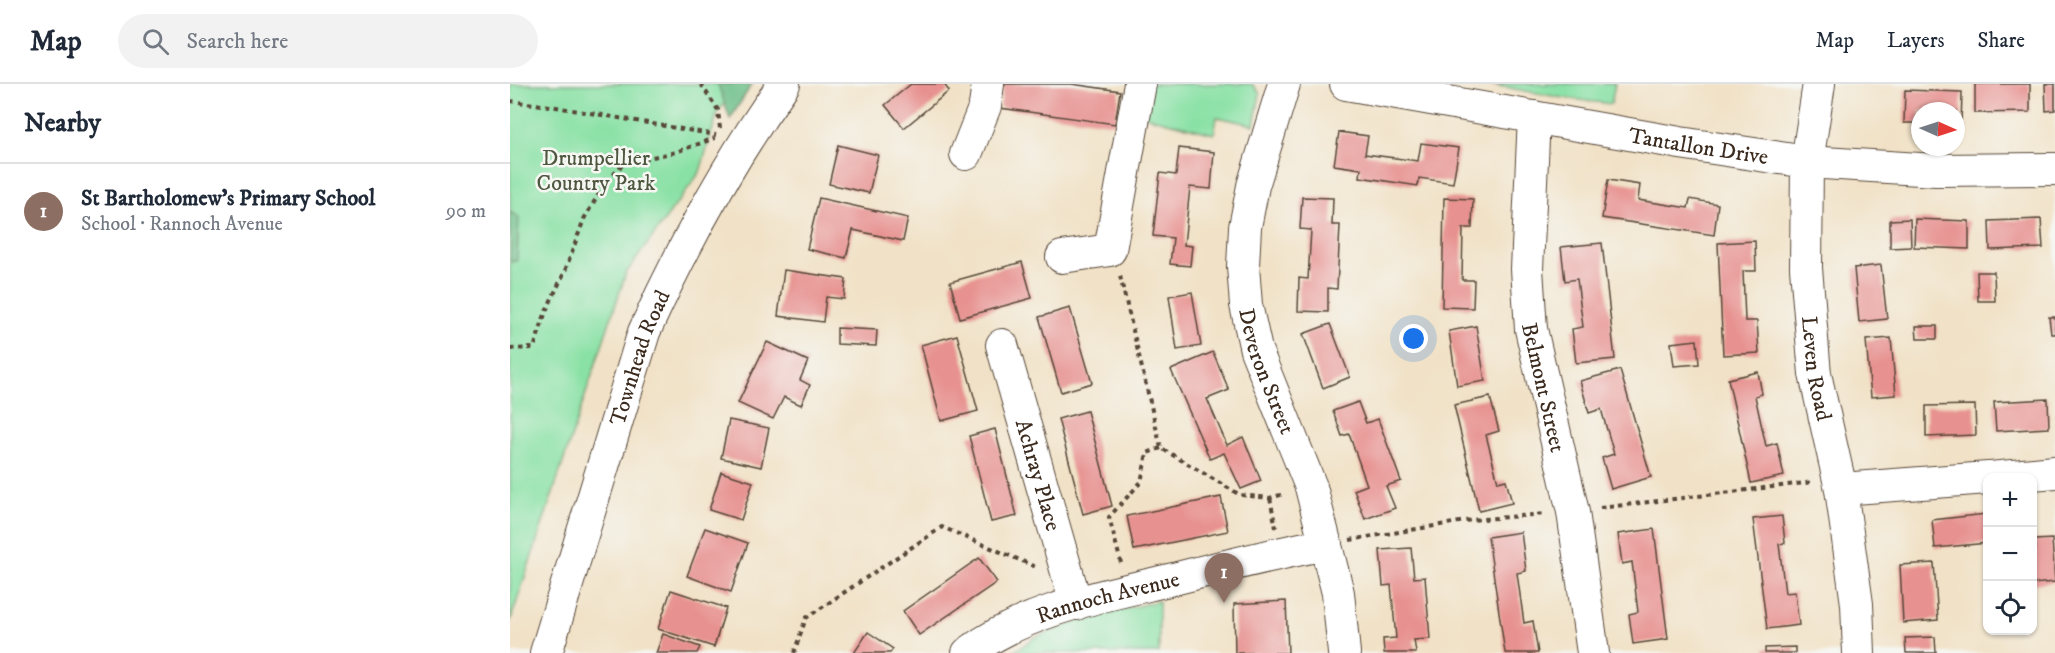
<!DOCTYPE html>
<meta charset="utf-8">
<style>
:root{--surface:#fff;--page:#f2f2f3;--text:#1f2937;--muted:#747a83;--line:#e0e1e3;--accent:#2563eb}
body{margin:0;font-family:"IM FELL DW Pica",serif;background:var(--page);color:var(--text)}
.controls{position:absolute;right:18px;bottom:18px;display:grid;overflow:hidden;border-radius:12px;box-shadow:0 2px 4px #0004}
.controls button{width:54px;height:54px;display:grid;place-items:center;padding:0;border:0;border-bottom:2px solid var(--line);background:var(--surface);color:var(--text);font:30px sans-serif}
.compass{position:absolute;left:1401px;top:18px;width:54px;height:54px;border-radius:50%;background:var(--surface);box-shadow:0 2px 4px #0004;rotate:93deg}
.you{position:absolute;left:904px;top:255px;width:21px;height:21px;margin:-15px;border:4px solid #fff;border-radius:50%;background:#1a73e8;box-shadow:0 0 0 9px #1a73e833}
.badge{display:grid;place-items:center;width:39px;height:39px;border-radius:50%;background:var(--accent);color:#fff;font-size:20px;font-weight:700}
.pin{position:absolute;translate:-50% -50px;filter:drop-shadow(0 2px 3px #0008)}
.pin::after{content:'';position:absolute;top:32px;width:21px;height:18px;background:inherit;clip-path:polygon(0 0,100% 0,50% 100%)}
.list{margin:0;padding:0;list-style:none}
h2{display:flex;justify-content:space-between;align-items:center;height:78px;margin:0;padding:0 24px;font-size:26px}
h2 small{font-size:20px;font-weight:400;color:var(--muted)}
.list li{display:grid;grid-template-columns:39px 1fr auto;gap:18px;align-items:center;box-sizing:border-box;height:96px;padding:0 24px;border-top:2px solid var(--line)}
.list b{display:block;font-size:22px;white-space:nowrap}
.list p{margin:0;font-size:20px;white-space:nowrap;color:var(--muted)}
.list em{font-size:20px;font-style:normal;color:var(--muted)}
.icon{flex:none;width:33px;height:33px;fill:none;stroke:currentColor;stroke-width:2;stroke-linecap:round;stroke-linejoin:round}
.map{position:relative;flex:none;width:1545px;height:569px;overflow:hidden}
header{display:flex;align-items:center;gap:36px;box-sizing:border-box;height:84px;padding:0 30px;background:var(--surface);border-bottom:2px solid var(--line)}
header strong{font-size:28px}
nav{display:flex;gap:33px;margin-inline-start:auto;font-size:21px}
.search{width:420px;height:54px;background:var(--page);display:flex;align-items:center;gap:15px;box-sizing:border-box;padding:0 21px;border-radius:33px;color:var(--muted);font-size:22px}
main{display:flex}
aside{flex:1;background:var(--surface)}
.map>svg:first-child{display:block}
.green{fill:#89e1a5;stroke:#628662;stroke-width:1.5}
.forest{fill:#6ebf8a;stroke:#547454;stroke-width:1.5}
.building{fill:#e79290}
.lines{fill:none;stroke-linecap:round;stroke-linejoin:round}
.minor-casing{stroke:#564637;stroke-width:34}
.path{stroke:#564637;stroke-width:4;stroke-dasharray:4.5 4.5;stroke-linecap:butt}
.minor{stroke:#fff;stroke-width:32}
.labels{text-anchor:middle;stroke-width:5;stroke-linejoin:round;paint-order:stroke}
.street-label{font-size:22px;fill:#3b2a1e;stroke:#f6f6f2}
.park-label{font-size:22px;fill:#4e5840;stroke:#f6f6f2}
</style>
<header>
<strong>Map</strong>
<div class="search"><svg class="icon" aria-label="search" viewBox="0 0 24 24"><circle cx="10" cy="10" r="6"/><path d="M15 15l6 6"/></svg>Search here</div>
<nav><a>Map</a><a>Layers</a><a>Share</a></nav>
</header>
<main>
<aside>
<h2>Nearby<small></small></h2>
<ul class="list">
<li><span class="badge" style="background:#8d6e63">1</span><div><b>St Bartholomew's Primary School</b><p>School · Rannoch Avenue</p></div><em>90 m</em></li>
</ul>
</aside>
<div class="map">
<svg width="1545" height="569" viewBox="0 0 1545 569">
<rect width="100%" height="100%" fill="#f6f6f2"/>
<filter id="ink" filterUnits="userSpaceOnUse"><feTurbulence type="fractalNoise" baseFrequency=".0167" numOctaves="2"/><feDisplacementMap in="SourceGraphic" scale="12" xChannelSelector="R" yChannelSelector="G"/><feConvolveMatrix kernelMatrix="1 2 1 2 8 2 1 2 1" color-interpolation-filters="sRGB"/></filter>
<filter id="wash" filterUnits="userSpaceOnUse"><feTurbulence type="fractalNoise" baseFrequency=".008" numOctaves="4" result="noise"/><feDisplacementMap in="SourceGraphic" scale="24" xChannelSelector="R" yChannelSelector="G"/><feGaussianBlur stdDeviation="1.35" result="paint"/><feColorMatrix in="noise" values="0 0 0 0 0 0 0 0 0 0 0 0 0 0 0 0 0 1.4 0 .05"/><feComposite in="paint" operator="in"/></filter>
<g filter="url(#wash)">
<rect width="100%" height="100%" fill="#f1e2c7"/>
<g class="green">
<path d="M0 0H234L208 27 190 88 116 189 0 538Z"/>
<path d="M639 0H742L750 10 744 41 707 33 704 50 634 32Z"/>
<path d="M978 0H1105L1101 20 1053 14Z"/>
<path d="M649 517V569H502L526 553 576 534Z"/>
</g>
<g class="forest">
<path d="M208 0H242L220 35Z"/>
<path d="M0 128 9 133 7 177 0 178Z"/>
</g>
<g id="blocks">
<g class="building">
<path d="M401 0H434L439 7 394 44 375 21Z"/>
<path d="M494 0H561L610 7 605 40 490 24Z"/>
<path d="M1465 0H1520V28L1465 29Z"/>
<path d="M1535 0H1545V26L1536 27Z"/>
<path d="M1395 6 1452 8 1451 41H1446V27H1410V39H1394Z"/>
<path d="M829 48 858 52 855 70 908 77 911 59 949 64 943 99 909 94 908 102 850 93 851 85 824 81Z"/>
<path d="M328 61 368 71 359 109 319 100Z"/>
<path d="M669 64 704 68 701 105 680 103 674 161 682 162 680 182 660 180 663 154 643 152 650 89 666 91Z"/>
<path d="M1098 96 1130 101 1128 116 1178 124 1180 115 1208 120 1204 151 1092 134Z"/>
<path d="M792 113 823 114 822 141H830L827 205 818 204V228L788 227 789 194 798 195 801 146 790 145Z"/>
<path d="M309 114 398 134 393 157 343 146 336 174 297 165Z"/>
<path d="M934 114 963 115 962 144H953L952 196H964L963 224 932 223Z"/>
<path d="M1400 135 1401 163 1380 164V136Z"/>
<path d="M1405 135 1459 137V165L1404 163Z"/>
<path d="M1531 135 1533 164 1480 166 1479 137Z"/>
<path d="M1245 157 1246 187H1233L1235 237H1247L1249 269 1213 271 1208 159Z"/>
<path d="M1092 159 1105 275 1066 279 1062 245 1073 243 1067 195 1055 197 1051 163Z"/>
<path d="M512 178 522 214 450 234 440 198Z"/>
<path d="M1371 181 1377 235 1349 238 1344 184Z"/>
<path d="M274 186 336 195 334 215 316 213 313 238 268 232Z"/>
<path d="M1467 188H1484L1485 217H1468Z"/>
<path d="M682 208 691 262 667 266 659 212Z"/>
<path d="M560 224 582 299 551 308 529 233Z"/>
<path d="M1539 233H1545V250H1541Z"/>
<path d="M820 240 840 293 813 304 793 250Z"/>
<path d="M966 242 975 297 947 302 939 247Z"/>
<path d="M1406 242H1427V255H1407Z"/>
<path d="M327 244 367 246 366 262 327 260Z"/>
<path d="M447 251 468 327 431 337 411 261Z"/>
<path d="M1381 254 1386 311 1361 313 1356 256Z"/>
<path d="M1187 256 1189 280 1164 282 1161 259Z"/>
<path d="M257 258 298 277 290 296 300 301 291 321 274 313 263 335 228 319Z"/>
<path d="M703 268 719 306 697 315 717 361 733 353 751 397 731 405 714 369 700 375 661 286Z"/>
<path d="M1110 286 1141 393 1101 405 1092 374 1104 370 1091 325 1079 329 1070 297Z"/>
<path d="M1248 288 1252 310 1245 312 1256 362 1267 359 1274 392 1241 399 1218 295Z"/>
<path d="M980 313 989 347 976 351 988 398 996 396 1002 419 969 427 944 321Z"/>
<path d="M1538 315 1539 344 1486 347 1484 318Z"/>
<path d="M848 318 856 339 868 335 891 397 876 402 885 424 855 435 844 406 857 401 839 350 832 352 823 327Z"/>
<path d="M1465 321 1466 351 1416 353V322Z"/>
<path d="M577 327 602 422 573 430 548 335Z"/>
<path d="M219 336 259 344 251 383 211 374Z"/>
<path d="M485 345 507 432 481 438 459 352Z"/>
<path d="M211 388 243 398 231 436 199 426Z"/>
<path d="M711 413 718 447 624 466 617 432Z"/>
<path d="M1476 430 1478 459 1425 464 1422 436Z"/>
<path d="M1272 432 1275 459 1269 460 1275 509 1285 508 1289 541 1257 545 1243 435Z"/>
<path d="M195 444 238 459 221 508 177 492Z"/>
<path d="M1144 445 1158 555 1123 560 1119 530 1128 528 1122 478 1112 480 1108 450Z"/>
<path d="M1011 448 1016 487 1007 489 1014 539 1023 537 1028 569H995L978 453Z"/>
<path d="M1542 455 1545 498 1522 500V465H1526L1525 456Z"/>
<path d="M901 464 904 494 915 493 920 555 904 556 906 569H874L873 555 886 554 881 501 873 502 870 466Z"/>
<path d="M469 474 487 498 409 551 393 527Z"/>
<path d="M1424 479 1428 536 1393 539 1390 481Z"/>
<path d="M161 506 216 524 204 563 148 545Z"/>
<path d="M776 517 778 569H725L724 520Z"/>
<path d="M358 548 383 565 380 569H344Z"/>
<path d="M153 550 190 563 187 569H146Z"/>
<path d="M1425 553 1426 569H1396L1395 554Z"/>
<path d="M1285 563V569H1255V564Z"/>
</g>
</g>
</g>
<g filter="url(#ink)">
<use href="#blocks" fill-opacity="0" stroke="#564637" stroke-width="1.5"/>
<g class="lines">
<defs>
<g id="minor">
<path id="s1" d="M774 0 743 102 735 143 733 182 736 221 746 266 801 403 828 509 834 569"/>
<path id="s2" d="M836 0 1170 59 1297 78 1426 86 1545 85"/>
<path id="s3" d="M1309 0 1297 78 1296 184 1305 290 1331 405 1347 520 1349 569"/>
<path id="s4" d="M1024 33 1017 185 1021 245 1063 428 1083 569"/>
<path d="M456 70 475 22 478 0"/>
<path d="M552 173 600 166 630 0"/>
<path id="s5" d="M492 261 566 520"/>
<path d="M1480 394 1545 388"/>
<path d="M1331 405 1478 394"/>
<path id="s6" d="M36 569 134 248C173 162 219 77 274 0"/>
<path id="s7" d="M458 569C514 527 587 513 655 497 708 484 762 470 816 460"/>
</g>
</defs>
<use href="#minor" class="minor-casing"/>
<g class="path">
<path d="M191 0 208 26 210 45"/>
<path d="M0 17 40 22 206 51"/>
<path d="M610 192 651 364 730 411 760 414 774 410"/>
<path d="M0 265 24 264 36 227 55 187 74 135 94 101 114 79 166 68 205 54"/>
<path d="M760 414 766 444"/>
<path d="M1090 424 1303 398"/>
<path d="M840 456 961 436 1035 430"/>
<path d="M611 479 599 433 631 398 637 369 651 364"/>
<path d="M284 569 296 534 432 443 526 483"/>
</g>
<use href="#minor" class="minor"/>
</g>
</g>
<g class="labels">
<g class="street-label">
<text dy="8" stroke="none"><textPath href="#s2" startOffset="358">Tantallon Drive</textPath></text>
<text dy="8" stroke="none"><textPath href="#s6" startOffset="310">Townhead Road</textPath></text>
<text dy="8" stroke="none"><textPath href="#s1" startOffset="296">Deveron Street</textPath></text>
<text dy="8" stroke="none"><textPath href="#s3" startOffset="286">Leven Road</textPath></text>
<text dy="8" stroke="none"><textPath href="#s4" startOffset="272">Belmont Street</textPath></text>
<text dy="8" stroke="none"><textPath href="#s5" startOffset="135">Achray Place</textPath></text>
<text dy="8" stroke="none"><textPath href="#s7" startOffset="152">Rannoch Avenue</textPath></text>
</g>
<g class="park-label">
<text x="86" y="81">Drumpellier<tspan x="86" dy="25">Country Park</tspan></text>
</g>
</g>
</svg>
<div class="controls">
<button>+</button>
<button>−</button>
<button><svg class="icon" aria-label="locate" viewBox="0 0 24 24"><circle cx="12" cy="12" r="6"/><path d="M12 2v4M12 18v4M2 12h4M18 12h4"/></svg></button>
</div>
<svg class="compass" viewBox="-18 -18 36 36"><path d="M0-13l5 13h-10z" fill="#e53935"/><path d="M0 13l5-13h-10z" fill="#747a83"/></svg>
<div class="you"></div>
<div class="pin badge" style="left:714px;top:519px;background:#8d6e63">1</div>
</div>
</main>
